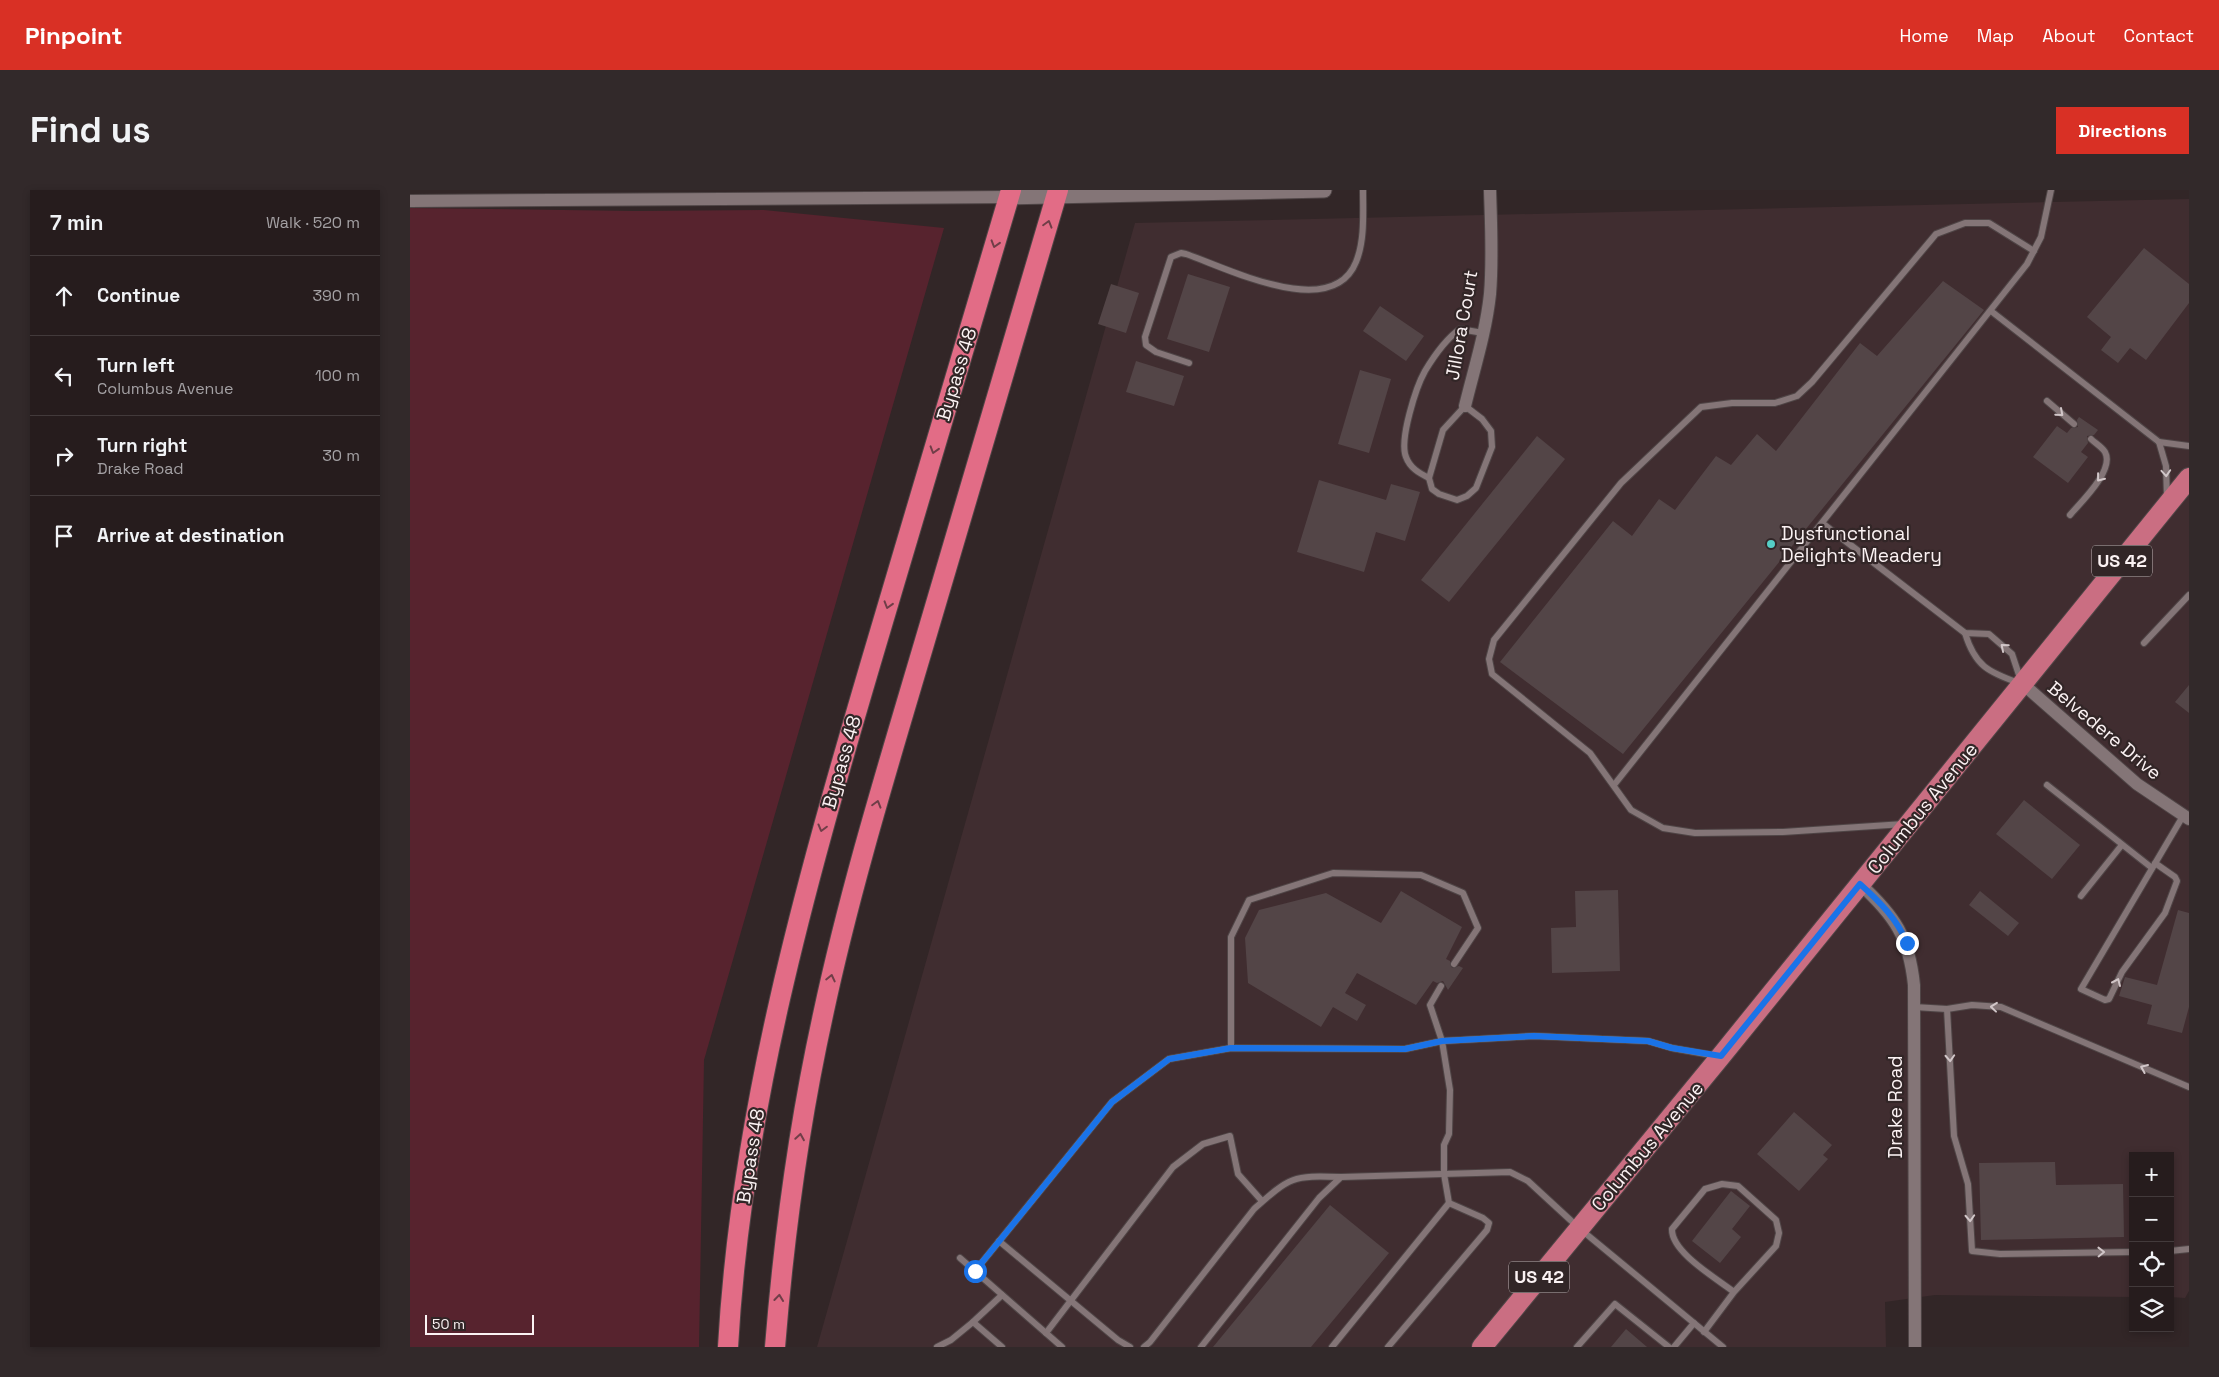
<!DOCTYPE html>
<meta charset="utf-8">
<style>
:root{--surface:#261c1d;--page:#32292a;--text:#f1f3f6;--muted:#a4a1a4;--line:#423a3b;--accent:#d93025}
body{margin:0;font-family:"Space Grotesk",sans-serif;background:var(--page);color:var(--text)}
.controls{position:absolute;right:15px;bottom:15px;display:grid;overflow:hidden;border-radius:0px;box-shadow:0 2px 8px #0003}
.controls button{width:45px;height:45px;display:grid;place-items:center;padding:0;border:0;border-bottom:1px solid var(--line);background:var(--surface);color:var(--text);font:25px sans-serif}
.scale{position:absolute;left:15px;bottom:12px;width:109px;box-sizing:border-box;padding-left:5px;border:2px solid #fbf2f3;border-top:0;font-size:14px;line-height:18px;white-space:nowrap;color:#fbf2f3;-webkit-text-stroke:4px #322627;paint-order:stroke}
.stop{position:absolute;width:15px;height:15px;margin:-11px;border:4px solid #1a73e8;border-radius:50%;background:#fff}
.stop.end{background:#1a73e8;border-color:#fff;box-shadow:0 1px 5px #0008}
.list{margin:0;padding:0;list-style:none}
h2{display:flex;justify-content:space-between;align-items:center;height:65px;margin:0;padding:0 20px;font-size:21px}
h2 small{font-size:16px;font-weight:400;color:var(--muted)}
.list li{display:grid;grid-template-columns:32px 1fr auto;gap:15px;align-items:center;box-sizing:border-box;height:80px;padding:0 20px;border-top:1px solid var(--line)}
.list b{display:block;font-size:19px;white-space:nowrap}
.list p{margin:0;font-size:16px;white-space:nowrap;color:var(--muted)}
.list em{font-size:16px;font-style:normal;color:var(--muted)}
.icon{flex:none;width:28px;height:28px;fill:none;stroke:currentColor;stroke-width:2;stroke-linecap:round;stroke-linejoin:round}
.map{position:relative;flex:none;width:1779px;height:1157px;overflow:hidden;border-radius:0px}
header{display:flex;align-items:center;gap:30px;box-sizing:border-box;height:70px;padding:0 25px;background:var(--accent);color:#fff}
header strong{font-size:24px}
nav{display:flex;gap:28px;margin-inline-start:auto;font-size:18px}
.intro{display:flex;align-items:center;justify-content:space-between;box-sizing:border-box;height:120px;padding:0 30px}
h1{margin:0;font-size:35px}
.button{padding:12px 22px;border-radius:0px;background:var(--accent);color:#fff;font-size:18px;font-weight:700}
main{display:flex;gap:30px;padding:0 30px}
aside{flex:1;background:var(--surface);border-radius:0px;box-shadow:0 2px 8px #0003}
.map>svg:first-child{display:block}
.built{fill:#402d30}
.green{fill:#57232e}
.building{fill:#534547}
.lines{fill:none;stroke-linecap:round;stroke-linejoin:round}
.service-casing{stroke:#4f4546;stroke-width:8}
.minor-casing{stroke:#4f4546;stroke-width:14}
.tertiary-casing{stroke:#4f4546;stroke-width:17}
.primary-casing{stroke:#4f4546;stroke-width:22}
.trunk-casing{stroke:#4f4546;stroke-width:22}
.service{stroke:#847577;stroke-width:6}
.minor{stroke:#847577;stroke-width:12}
.tertiary{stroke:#847577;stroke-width:15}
.primary{stroke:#ca6e82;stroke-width:20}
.trunk{stroke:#e26c86;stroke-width:20}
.oneway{stroke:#703e48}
.oneway2{stroke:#d1c6c8}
.route{stroke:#1a73e8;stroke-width:6}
.poi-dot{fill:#55cec6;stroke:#322627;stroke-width:2}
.labels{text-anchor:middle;stroke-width:4.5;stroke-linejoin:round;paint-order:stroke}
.shield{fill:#322627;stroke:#bfb5b6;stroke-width:1}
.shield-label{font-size:18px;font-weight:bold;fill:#fbf2f3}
.street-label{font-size:19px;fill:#fbf2f3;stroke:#322627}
.poi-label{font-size:19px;fill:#fbf2f3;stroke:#322627;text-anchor:start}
</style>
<header>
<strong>Pinpoint</strong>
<nav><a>Home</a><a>Map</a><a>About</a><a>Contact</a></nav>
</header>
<div class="intro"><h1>Find us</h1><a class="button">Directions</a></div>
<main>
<aside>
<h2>7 min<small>Walk · 520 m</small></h2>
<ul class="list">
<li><svg class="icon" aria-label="ahead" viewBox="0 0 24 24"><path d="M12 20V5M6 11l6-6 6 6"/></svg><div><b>Continue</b></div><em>390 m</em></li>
<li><svg class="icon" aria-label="left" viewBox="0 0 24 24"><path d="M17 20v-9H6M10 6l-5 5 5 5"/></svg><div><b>Turn left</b><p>Columbus Avenue</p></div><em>100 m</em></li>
<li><svg class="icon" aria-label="right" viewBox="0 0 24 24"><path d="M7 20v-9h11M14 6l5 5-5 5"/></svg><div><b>Turn right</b><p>Drake Road</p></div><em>30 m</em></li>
<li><svg class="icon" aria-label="arrive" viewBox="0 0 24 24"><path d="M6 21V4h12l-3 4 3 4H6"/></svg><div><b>Arrive at destination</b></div></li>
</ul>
</aside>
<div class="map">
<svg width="1779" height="1157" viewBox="0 0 1779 1157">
<rect width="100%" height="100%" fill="#322627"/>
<path class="built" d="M1779 9V1101L1775 1108 1760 1107V966H1723V1107L1525 1105 1475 1112 1476 1157H407L725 33Z"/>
<path class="green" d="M0 18 225 21 354 20 534 38 294 870 289 1157H0Z"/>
<g class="building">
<path d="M1734 58 1779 94V113L1736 170 1720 158 1708 173 1691 160 1701 147 1677 127Z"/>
<path d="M778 84 820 97 799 162 757 149Z"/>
<path d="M1533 91 1574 120 1213 564 1090 472 1203 331 1222 346 1249 309 1265 320 1306 266 1321 275 1347 244 1366 261 1450 153 1467 166Z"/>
<path d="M701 94 729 103 716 143 688 134Z"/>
<path d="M970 116 1014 146 996 171 953 141Z"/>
<path d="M726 171 774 186 764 216 716 202Z"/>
<path d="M950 180 981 189 959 263 928 254Z"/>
<path d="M1669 227 1688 240 1684 245 1677 246 1678 253 1671 262 1678 267 1658 293 1623 267 1647 236 1657 243 1661 238 1668 237 1667 230Z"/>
<path d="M1127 246 1155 269 1039 412 1011 390Z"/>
<path d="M909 290 976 310 981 294 1010 302 995 351 966 342 954 382 887 362Z"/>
<path d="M1779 495V523L1765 512Z"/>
<path d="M1614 610 1670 655 1642 689 1586 644Z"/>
<path d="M1208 700 1210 781 1142 783 1141 738 1166 737 1165 701Z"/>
<path d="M991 701 1052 737 1036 769 1040 771 1042 778 1049 776 1053 778 1038 800 1033 791 1027 793 1023 791 1006 815 947 783 935 803 956 815 947 831 923 817 911 837 838 793 835 748 849 720 916 703 971 733Z"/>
<path d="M1570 701 1609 733 1598 746 1559 715Z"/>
<path d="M1768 720 1779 723V817L1772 843 1737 834 1742 815 1709 806 1715 787 1747 795Z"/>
<path d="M1384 922 1422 955 1413 965 1418 969 1389 1001 1347 964Z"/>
<path d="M1645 972 1646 995 1713 994 1714 1047 1571 1050 1569 973Z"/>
<path d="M1321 1001 1340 1016 1322 1039 1331 1047 1310 1073 1282 1051Z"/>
<path d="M920 1015 979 1063 901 1157H803Z"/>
<path d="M1216 1139 1237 1157H1201Z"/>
</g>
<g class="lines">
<defs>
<g id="service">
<path d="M1581 121 1749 252 1779 256"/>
<path d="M779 173 746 162 736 155 735 147 761 67 771 63 776 64C817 78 922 132 946 72 955 50 953 23 953 0"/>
<path d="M1637 211 1664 234"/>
<path d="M1055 216 1072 229 1081 241 1082 257 1066 298 1057 306 1047 310 1029 304 1022 299 1019 288 1033 240Z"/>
<path d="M1749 252 1756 276 1757 308"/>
<path d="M1019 288C1009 283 1000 278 996 267 989 250 1006 197 1015 181 1024 166 1036 149 1050 139L1073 143"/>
<path d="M1660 325C1671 312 1705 280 1695 262 1692 257 1685 253 1681 249"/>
<path d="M1412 333 1555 443 1579 444 1602 464 1611 491"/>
<path d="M1555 443C1565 476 1578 482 1609 493"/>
<path d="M1734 453 1779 405"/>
<path d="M1204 595 1617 74 1631 47 1641 0"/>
<path d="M1637 595 1742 678"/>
<path d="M1494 634 1373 642 1285 643 1253 638 1221 620 1180 563 1082 484 1079 469 1084 450 1211 293 1291 217 1322 213H1365L1387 206 1402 192 1526 44 1555 33H1579L1624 61"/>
<path d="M1745 673 1765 687 1767 691 1755 723 1712 782 1699 809 1695 810 1671 799 1773 626"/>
<path d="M1671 706 1711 656"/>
<path d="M1504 817 1537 819 1562 815 1591 817 1779 897"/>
<path d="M1537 819 1544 946 1558 994 1562 1061 1590 1064 1723 1062"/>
<path d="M821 858V747L839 710 923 683 1011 685 1053 703 1068 738 1044 774"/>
<path d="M589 1051 708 1150 720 1157"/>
<path d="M1760 1061 1779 1059"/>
<path d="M550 1068 652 1157"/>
<path d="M565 1081 702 912 759 869 821 858 995 859 1032 851 1124 846 1238 851 1262 858 1307 866"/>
<path d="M563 1132 592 1105"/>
<path d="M1294 1142 1324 1102 1366 1056 1369 1043 1366 1030 1328 996 1312 994 1295 999 1262 1039C1261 1062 1306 1088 1324 1102"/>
<path d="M636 1143 763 977 793 954 820 946 828 984 852 1011"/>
<path d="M527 1157 541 1150 563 1132 592 1157"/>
<path d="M734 1157 740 1152 844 1019C880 987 882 985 931 987"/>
<path d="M791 1157 909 1008 931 987 1100 982 1118 991 1169 1038 1313 1157"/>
<path d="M922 1157 1039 1013"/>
<path d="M978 1157 1077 1040 1079 1033 1073 1028 1039 1013 1034 984V955L1039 944 1040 900 1032 851 1020 815 1031 796"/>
<path d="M1167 1157 1205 1114 1259 1157"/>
<path d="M1264 1157 1284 1133"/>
</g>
<g id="minor">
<path d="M0 11 599 7"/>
<path d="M1055 216C1064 179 1076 142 1080 104 1083 69 1081 35 1080 0"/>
<path d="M1613 494 1727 594 1779 629"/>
<path d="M1450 694C1485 726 1499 747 1504 795L1505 1157"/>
</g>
<path id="tertiary" d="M599 7 914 0"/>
<path id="primary" d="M1072 1157 1311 866 1779 288"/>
<g id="trunk">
<path d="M318 1157C331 922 395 696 461 472 508 314 555 157 601 0"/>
<path d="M365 1157C374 1045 389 934 413 825 441 694 481 566 519 437 562 292 604 146 648 0"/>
</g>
</defs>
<use href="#service" class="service-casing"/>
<use href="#minor" class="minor-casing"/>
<use href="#tertiary" class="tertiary-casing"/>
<use href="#primary" class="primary-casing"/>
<use href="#trunk" class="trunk-casing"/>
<use href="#service" class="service"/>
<use href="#minor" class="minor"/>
<use href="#tertiary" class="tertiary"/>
<use href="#primary" class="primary"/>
<use href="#trunk" class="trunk"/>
</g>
<defs><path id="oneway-chevron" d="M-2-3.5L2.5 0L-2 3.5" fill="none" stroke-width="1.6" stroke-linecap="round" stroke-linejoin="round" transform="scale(1.25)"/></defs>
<g class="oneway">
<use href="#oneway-chevron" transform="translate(638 34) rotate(-74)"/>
<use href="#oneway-chevron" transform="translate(585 54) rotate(107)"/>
<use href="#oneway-chevron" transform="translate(524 260) rotate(107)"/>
<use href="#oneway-chevron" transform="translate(478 415) rotate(107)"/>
<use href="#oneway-chevron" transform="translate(467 614) rotate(-74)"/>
<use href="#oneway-chevron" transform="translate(412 638) rotate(105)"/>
<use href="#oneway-chevron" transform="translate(421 788) rotate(-77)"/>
<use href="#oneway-chevron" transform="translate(390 947) rotate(-81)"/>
<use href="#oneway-chevron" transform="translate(369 1108) rotate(-84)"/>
</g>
<g class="oneway2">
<use href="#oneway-chevron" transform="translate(1650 223) rotate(41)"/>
<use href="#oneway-chevron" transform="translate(1756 283) rotate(86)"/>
<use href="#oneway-chevron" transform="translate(1690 288) rotate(128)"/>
<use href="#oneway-chevron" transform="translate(1594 457) rotate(-140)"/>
<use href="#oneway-chevron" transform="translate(1707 792) rotate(-66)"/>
<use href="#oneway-chevron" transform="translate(1584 817) rotate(-174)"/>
<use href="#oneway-chevron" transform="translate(1540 868) rotate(87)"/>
<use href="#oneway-chevron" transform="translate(1734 878) rotate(-157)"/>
<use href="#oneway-chevron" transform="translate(1560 1028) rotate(87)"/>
<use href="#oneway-chevron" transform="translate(1691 1062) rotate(-1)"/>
</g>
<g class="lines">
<path class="route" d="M565 1081 702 912 759 869 821 858 995 859 1032 851 1124 846 1238 851 1262 858 1311 866 1450 694C1470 712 1487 729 1497 753"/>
</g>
<circle class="poi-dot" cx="1361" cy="354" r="5"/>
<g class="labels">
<g class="shield">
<rect x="1682" y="355.5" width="60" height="31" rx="4"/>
<rect x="1099" y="1071.5" width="60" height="31" rx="4"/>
</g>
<g class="shield-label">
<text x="1712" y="377">US 42</text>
<text x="1129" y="1093">US 42</text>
</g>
<g class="street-label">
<text transform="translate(1051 135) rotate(-80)" y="7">Jillora Court</text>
<text transform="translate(546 184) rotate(-73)" y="7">Bypass 48</text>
<text transform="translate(1695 540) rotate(40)" y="7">Belvedere Drive</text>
<text transform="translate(431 572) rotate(-74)" y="7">Bypass 48</text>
<text transform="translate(1512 618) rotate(-51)" y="7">Columbus Avenue</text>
<text transform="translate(1485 917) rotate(-90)" y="7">Drake Road</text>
<text transform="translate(1237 956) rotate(-50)" y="7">Columbus Avenue</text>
<text transform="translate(340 966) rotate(-81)" y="7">Bypass 48</text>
</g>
<g class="poi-label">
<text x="1371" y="350">Dysfunctional<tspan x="1371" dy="22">Delights Meadery</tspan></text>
</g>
</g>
</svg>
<div class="controls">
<button>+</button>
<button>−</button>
<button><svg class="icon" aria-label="locate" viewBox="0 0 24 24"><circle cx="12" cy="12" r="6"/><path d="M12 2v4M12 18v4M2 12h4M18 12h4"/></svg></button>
<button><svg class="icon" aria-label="layers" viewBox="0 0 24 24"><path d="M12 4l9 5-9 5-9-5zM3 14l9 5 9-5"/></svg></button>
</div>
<div class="scale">50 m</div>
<div class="stop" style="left:565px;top:1081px"></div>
<div class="stop end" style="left:1497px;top:753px"></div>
</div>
</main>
